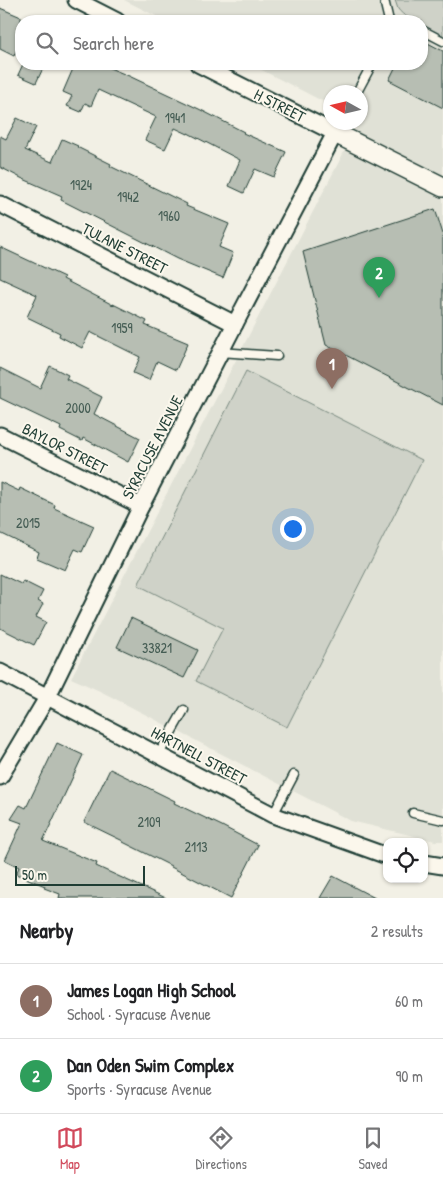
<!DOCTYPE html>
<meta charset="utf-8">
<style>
:root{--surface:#fff;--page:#f2f2f2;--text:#202124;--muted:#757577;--line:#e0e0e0;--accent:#d1495b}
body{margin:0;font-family:"Patrick Hand",sans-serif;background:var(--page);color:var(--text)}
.controls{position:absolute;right:15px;bottom:15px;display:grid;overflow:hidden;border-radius:10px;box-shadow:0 1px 4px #0004}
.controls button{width:45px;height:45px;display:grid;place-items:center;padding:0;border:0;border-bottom:1px solid var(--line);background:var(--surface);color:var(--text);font:25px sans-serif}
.compass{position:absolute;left:323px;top:85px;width:45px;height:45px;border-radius:50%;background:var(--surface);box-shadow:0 1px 4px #0004;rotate:278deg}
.scale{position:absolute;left:15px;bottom:12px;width:130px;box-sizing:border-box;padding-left:5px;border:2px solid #1f3d34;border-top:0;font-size:14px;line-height:18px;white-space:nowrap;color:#1f3d34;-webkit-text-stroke:4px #fbf7ec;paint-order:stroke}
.you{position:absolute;left:292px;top:528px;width:18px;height:18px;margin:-12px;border:4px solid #fff;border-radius:50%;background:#1a73e8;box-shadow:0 0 0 8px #1a73e833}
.badge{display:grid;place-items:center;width:32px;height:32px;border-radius:50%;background:var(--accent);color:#fff;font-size:16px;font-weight:700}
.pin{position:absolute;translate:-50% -41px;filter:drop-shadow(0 1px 2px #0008)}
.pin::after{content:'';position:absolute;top:26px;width:18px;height:15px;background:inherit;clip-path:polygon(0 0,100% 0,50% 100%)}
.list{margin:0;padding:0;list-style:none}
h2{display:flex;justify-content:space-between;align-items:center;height:65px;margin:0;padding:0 20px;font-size:21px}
h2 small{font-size:16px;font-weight:400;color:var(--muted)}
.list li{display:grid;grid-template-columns:32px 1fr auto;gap:15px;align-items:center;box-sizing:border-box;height:75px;padding:0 20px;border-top:1px solid var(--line)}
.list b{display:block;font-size:19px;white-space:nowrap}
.list p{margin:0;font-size:16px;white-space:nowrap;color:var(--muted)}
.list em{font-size:16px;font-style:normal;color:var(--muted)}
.icon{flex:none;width:28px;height:28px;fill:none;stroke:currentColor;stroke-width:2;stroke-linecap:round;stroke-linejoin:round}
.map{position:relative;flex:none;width:443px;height:898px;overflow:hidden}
.search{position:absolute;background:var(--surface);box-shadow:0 1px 4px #0004;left:15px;right:15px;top:15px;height:55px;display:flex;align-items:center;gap:12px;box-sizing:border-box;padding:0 18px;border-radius:20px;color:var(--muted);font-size:19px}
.sheet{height:215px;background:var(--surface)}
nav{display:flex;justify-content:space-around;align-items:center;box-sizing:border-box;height:70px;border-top:1px solid var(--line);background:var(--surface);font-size:14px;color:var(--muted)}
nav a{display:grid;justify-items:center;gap:2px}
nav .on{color:var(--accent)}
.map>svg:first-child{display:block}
.built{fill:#e0e1d6}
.green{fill:#cfd2c8;stroke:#77887e}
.building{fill:#b7beb3;stroke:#1f3d34}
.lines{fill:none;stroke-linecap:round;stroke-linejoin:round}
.service-casing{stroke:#1f3d34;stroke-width:11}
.minor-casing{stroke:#1f3d34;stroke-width:19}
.tertiary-casing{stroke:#1f3d34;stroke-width:22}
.service{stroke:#fbf7ec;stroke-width:8}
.minor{stroke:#fbf7ec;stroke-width:15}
.tertiary{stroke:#fbf7ec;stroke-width:19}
.labels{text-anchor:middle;stroke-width:4;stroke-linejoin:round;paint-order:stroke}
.number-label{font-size:14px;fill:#455d54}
.street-label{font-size:16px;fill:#1f3d34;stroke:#fbf7ec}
</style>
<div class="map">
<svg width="443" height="898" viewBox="0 0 443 898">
<rect width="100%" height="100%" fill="#f2f0e5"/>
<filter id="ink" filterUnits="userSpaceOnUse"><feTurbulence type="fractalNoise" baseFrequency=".02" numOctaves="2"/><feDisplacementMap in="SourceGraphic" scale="10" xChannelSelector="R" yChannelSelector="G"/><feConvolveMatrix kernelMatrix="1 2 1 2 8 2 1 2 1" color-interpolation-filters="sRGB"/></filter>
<g filter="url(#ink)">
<path class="built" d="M124 0H443V841H435L351 821 102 692 71 678 359 123 360 122V92H330V105L250 64H422V21H166Z"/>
<g class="green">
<path d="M395 0H443V36L422 25V21C413 21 403 16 398 9 397 6 396 3 395 0Z"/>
<path d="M246 371 422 460 287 727 196 681 223 628 138 585Z"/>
</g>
<g class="building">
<path d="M0 8 21 17V40L14 56 0 49Z"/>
<path d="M422 40 443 51V108L389 80 397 64H422Z"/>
<path d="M23 64H45L36 83 18 75Z"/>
<path d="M75 64H100L129 76 199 109 244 132 243 133 286 152 274 177 255 169 244 193 229 186 240 160 188 133V134L175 128 165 149 145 140 156 117 98 90 91 106 85 103 81 112 67 106 72 96 63 92Z"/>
<path d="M17 118 36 127 25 150 52 162 62 139 78 146 77 147 111 164 110 166 187 204 186 206 229 224 219 247 233 253 223 278 177 259 132 236 61 200 62 196 21 178 0 167V136L6 139Z"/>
<path d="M435 209 443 234V405L326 345 303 252Z"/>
<path d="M0 247 64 277 63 279 113 305V304L147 321 145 325 188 343 176 370 157 361 149 380 133 373 140 357 90 332 82 348 59 336 60 333 27 317 37 295 0 278Z"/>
<path d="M50 366 68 375 66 379 102 397 94 414 140 438 128 462 83 438 82 441 60 430 61 427 0 398V368L40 388Z"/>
<path d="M0 482 19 491 20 488 55 505 54 508 94 526 82 552 75 549 65 570 37 558 39 552 0 533Z"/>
<path d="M0 574 21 584 23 581 43 591 38 601 43 604 36 617 46 622 34 645 0 628Z"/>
<path d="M131 618 198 650 184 678 117 647Z"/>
<path d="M57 743 83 755 43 841 97 863 96 866 166 898H59L60 894 44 888 45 886 16 874 19 867 5 860 22 823 11 819 20 805 26 808Z"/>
<path d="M110 769 175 801 174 803 222 826 258 845 231 898 171 867V866L123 842V841L84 822Z"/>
<path d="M333 876 375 898H320Z"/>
</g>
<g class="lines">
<defs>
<g id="service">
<path d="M384 0 389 21"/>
<path d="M422 30 443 41"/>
<path d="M357 92 372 64"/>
<path d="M220 352 277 356"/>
<path d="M159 754 184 710"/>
<path d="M413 813 443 820"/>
<path d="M273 815 294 775"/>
</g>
<g id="minor">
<path d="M76 0 117 21"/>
<path d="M0 204 235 324"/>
<path d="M0 435 141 506"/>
<path d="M0 672 273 815 387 856"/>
<path d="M0 777 48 696 141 506 235 324 335 133 198 64"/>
<path d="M424 863 443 866"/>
</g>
<path id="tertiary" d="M335 133 443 187"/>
</defs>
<use href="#service" class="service-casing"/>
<use href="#minor" class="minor-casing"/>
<use href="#tertiary" class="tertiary-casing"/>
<use href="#service" class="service"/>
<use href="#minor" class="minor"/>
<use href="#tertiary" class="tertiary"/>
</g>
</g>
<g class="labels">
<g class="number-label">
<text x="175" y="123">1941</text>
<text x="81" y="190">1924</text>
<text x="128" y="202">1942</text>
<text x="169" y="221">1960</text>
<text x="122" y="333">1959</text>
<text x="78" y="413">2000</text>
<text x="28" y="528">2015</text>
<text x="157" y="653">33821</text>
<text x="149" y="827">2109</text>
<text x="196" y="852">2113</text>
</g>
<g class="street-label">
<text transform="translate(280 105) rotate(27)" y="6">H STREET</text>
<text transform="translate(125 248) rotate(27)" y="6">TULANE STREET</text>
<text transform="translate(152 447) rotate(-63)" y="6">SYRACUSE AVENUE</text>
<text transform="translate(65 448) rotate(27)" y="6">BAYLOR STREET</text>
<text transform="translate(199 755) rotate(28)" y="6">HARTNELL STREET</text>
</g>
</g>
</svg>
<div class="controls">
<button><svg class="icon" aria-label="locate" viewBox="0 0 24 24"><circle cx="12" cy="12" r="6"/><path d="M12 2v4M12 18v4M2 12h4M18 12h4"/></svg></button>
</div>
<svg class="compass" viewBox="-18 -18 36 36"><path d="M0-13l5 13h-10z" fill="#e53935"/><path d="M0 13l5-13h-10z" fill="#757577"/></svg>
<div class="scale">50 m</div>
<div class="you"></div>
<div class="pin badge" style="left:332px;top:389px;background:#8d6e63">1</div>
<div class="pin badge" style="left:379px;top:298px;background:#2e9e5b">2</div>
<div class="search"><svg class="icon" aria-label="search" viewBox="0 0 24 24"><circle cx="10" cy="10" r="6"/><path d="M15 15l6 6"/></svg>Search here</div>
</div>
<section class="sheet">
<h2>Nearby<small>2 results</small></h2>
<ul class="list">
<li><span class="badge" style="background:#8d6e63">1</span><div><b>James Logan High School</b><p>School · Syracuse Avenue</p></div><em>60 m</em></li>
<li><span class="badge" style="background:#2e9e5b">2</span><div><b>Dan Oden Swim Complex</b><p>Sports · Syracuse Avenue</p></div><em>90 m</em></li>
</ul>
</section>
<nav>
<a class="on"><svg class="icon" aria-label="map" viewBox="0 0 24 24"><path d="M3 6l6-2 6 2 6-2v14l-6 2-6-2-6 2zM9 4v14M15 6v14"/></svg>Map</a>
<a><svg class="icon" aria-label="directions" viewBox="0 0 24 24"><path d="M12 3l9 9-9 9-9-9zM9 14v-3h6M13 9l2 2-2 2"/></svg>Directions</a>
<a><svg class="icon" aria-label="saved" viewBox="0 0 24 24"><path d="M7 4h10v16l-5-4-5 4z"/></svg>Saved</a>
</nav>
